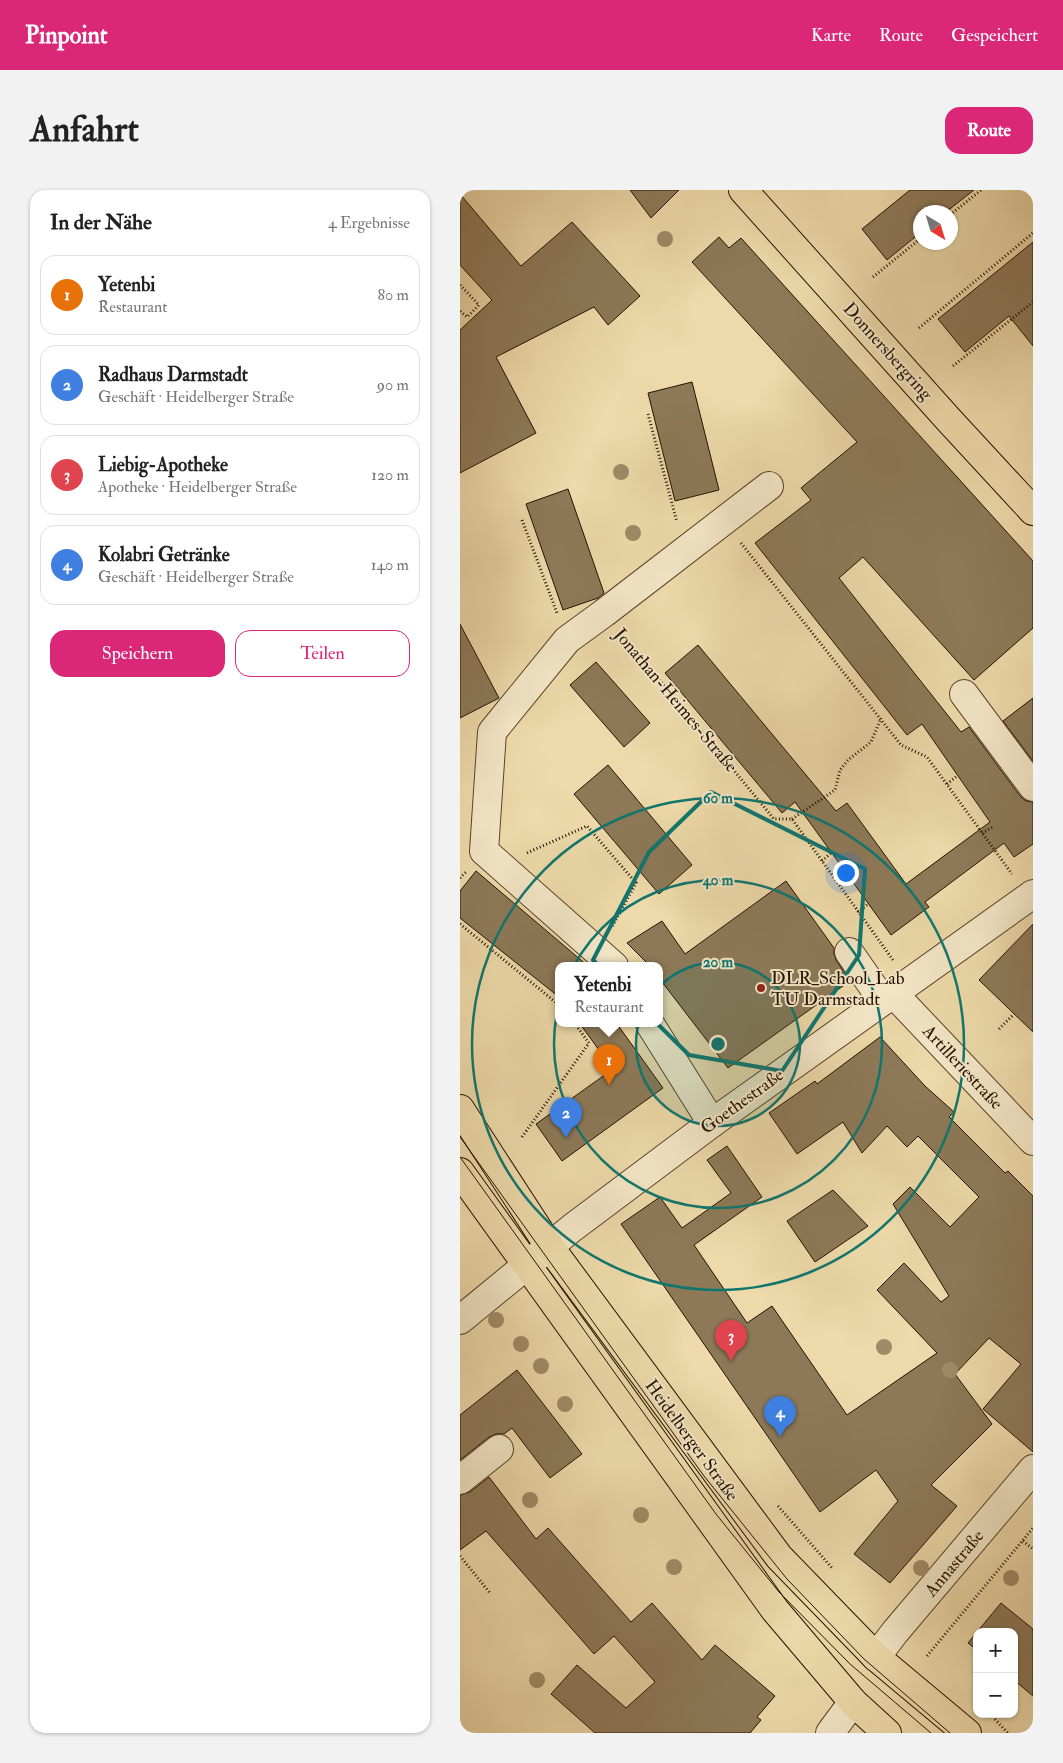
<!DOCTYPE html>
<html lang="de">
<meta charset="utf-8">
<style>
:root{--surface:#fff;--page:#f2f2f2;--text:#222;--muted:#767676;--line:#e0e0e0;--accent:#db2777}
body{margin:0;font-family:"IM FELL Double Pica",serif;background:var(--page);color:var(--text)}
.controls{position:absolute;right:15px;bottom:15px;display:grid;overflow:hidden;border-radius:10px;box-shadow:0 1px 4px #0004}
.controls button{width:45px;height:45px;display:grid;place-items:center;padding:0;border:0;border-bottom:1px solid var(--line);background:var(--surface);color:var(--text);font:25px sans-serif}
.compass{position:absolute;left:453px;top:15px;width:45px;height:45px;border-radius:50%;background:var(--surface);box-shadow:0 1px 4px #0004;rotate:142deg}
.you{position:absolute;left:385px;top:682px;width:18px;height:18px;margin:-12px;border:4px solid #fff;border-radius:50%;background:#1a73e8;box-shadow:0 0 0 8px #1a73e833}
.badge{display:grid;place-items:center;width:32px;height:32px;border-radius:50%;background:var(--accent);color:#fff;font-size:16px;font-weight:700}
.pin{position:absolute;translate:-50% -41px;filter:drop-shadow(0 1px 2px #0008)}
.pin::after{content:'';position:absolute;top:26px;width:18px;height:15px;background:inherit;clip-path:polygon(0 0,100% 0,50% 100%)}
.popup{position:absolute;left:95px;top:772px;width:108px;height:65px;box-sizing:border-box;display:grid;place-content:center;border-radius:10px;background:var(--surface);filter:drop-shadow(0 1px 4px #0005);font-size:16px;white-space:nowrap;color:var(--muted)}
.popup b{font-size:19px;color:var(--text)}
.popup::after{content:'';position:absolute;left:50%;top:100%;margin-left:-10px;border:10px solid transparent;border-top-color:var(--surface)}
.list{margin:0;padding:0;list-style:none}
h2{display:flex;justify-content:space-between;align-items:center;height:65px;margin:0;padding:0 20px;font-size:21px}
h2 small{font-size:16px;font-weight:400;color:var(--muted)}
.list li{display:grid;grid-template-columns:32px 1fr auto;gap:15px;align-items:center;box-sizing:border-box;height:80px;margin:0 10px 10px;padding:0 10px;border:1px solid var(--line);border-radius:15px}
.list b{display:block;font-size:19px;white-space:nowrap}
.list p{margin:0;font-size:16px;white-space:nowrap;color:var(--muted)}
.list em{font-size:16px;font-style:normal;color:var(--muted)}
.actions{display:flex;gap:10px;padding:15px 20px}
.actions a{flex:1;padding:11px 0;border:1px solid var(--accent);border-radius:15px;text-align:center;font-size:18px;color:var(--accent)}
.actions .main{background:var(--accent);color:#fff}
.map{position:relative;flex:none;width:573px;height:1543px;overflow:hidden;border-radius:15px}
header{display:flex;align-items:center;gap:30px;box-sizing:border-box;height:70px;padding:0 25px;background:var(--accent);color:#fff}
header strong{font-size:24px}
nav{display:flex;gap:28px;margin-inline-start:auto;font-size:18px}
.intro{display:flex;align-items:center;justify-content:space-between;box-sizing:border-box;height:120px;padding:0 30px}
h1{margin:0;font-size:35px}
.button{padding:12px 22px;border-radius:15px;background:var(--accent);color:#fff;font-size:18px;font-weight:700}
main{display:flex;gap:30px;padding:0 30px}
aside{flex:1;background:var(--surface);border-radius:15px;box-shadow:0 1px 4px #0004}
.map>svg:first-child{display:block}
.building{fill:#8d7958;stroke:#261100}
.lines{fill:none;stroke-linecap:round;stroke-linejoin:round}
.minor-casing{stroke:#58432a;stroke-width:30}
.major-casing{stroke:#261100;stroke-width:30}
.path{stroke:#261100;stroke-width:3;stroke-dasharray:1 2.5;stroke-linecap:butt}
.minor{stroke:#f3e6c7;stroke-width:28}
.major{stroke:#edd9a9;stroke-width:28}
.tram{stroke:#261100;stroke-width:1}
.tree{fill:#9f8b67}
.marked{fill:none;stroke:#0f766e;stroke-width:4;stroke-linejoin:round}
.ring{fill:none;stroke:#0f766e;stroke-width:2.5}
.poi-dot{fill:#8f2418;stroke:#f3e6c7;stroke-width:2}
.labels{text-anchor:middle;stroke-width:4;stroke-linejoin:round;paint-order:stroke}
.street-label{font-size:18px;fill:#261100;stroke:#f3e6c7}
.poi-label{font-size:18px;fill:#261100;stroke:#f3e6c7;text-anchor:start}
.centre{fill:#0f766e;stroke:#f3e6c7;stroke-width:2.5}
.ring-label{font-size:15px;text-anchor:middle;font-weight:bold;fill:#0f766e;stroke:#f3e6c7;stroke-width:4;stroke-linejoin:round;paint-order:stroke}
</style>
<header>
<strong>Pinpoint</strong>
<nav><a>Karte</a><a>Route</a><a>Gespeichert</a></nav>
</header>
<div class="intro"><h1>Anfahrt</h1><a class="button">Route</a></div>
<main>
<aside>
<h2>In der Nähe<small>4 Ergebnisse</small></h2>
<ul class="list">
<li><span class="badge" style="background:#e8710a">1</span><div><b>Yetenbi</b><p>Restaurant</p></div><em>80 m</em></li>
<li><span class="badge" style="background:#3f7fe0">2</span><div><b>Radhaus Darmstadt</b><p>Geschäft · Heidelberger Straße</p></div><em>90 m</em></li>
<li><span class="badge" style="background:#e0444e">3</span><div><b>Liebig-Apotheke</b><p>Apotheke · Heidelberger Straße</p></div><em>120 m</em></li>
<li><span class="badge" style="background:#3f7fe0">4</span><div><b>Kolabri Getränke</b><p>Geschäft · Heidelberger Straße</p></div><em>140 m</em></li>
</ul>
<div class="actions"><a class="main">Speichern</a><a>Teilen</a></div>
</aside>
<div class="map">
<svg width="573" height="1543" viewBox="0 0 573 1543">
<rect width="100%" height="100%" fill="#edd9a9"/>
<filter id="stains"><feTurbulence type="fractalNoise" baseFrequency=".004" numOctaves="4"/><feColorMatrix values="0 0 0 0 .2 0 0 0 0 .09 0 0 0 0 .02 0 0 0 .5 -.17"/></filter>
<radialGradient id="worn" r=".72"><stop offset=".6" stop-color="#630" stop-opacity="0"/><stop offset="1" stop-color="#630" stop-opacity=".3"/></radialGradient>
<g class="building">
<path d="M170 0H219L191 28Z"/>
<path d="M450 0H514L486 22H460V43L427 70 402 39Z"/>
<path d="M0 4 61 76 112 32 180 106 148 135 134 117 36 167 76 243 0 283V140L32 110 0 75Z"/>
<path d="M259 47 269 58 281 48 573 371V438L514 490 403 367 379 388 501 542 509 537 560 606 566 611 573 612V654L554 667 544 653 465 712 469 717 431 745 335 612 322 623 205 483 238 455 376 621 387 613 446 694 530 632 462 534 447 545 295 353 351 310 341 298 397 252 232 72Z"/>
<path d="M573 52V156L549 126 505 162 478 129Z"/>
<path d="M232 192 259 300 215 311 188 203Z"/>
<path d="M108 299 144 403 138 408 103 420 66 314Z"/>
<path d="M0 434 39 508 0 528Z"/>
<path d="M136 472 190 533 164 557 110 495Z"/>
<path d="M573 508V571L543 531Z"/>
<path d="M148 575 232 675 199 704 114 604Z"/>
<path d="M16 681 128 776H99V807L0 728V701Z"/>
<path d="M326 691 374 758V764L376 770 390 791 268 878 199 788V776H190L167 753 202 731 225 764Z"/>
<path d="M573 734V842L519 790Z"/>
<path d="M120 834H157L203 898 102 971 76 934 153 879Z"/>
<path d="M420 847 465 896 494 922 489 927 545 983 548 981 573 1006V1262L523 1219 561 1174 529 1148 495 1184 532 1234 471 1295 497 1316 430 1393 394 1364 438 1311 416 1280 360 1322 161 1034 200 1007 222 1038 271 1003 247 970 267 956 302 1007 234 1055 287 1133 312 1116 387 1225 477 1163 417 1100 444 1073 481 1112 489 1106 433 1014 450 997 490 1037 519 1007 458 946 447 957 427 936 402 963 383 932 337 964 309 923 355 891 357 894Z"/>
<path d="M373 1000 408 1036 355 1072 327 1031Z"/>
<path d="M57 1180 122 1264 90 1288 52 1238 44 1244H36L29 1247 0 1270V1225Z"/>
<path d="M29 1287 76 1349 88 1338 171 1432 192 1413 242 1470 255 1455 315 1506 297 1527 301 1530 290 1543H135L91 1504 117 1475 166 1518 195 1492 154 1446 134 1464 26 1341 0 1360V1305L10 1302Z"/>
<path d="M541 1413 573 1439V1506L554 1490V1442H517Z"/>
<path d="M517 1442V1460L508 1453Z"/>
</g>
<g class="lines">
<defs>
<g id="minor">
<path d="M504 504 573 597"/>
<path d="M389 762 423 811"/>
<path d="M154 776 24 661 32 542 107 450 144 423 309 296"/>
<path d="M433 803 573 951"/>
<path d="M190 834 252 933"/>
<path d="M0 1130 112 1038 252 933 573 704"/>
<path d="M0 1290 39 1259"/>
<path d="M416 1467 435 1442 573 1279"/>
<path d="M370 1543 393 1512"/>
</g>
<g id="major">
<path d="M283 0 488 229 573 321"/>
<path d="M0 919 89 1056 319 1367 416 1467 507 1543"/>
<path d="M0 982 315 1420 393 1512 427 1543"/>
</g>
</defs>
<use href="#minor" class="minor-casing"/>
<use href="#major" class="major-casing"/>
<g class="path">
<path d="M490 25 521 0"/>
<path d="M413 87 460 49"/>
<path d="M0 95 19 115 7 127 0 121"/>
<path d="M459 138 573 43"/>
<path d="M493 176 573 112"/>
<path d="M188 224 217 332"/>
<path d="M62 330 97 423"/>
<path d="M281 353 441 555 467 567 552 684"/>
<path d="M161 444 314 629H332L433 770"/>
<path d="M487 594 497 586"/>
<path d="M332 629 375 600 380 580 388 570 411 552 421 528"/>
<path d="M522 643 533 637"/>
<path d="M67 663 127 636 176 693 152 737"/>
<path d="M362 671 371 663"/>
<path d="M0 688 6 682"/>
<path d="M398 722 408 714"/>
<path d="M0 734 99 815"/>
<path d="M539 839 554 824"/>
<path d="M62 947 129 853 115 834"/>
<path d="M318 1316 373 1379"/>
<path d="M563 1351 573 1359"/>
<path d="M0 1366 30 1403"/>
<path d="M467 1466 573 1338"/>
<path d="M530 1524 548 1543"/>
</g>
<use href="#minor" class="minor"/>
<use href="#major" class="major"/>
<g class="tram">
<path d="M0 947 244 1286 327 1389 404 1469 490 1543"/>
<path d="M0 967 256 1324 319 1402 390 1474 471 1543"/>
</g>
</g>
<g class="tree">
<circle cx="205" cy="49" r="8"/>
<circle cx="161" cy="282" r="8"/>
<circle cx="173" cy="343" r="8"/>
<circle cx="36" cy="1130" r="8"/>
<circle cx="61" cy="1154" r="8"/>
<circle cx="424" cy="1157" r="8"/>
<circle cx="81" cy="1176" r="8"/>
<circle cx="490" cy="1180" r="8"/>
<circle cx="105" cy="1214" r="8"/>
<circle cx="70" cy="1310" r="8"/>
<circle cx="181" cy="1325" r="8"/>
<circle cx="214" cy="1377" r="8"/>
<circle cx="461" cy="1378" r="8"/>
<circle cx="551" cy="1388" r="8"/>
<circle cx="77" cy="1490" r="8"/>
</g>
<path class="marked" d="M251 602 405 679 399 765 322 881 229 865 133 770 189 662Z"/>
<circle cx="258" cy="854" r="82" fill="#0f766e" fill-opacity=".12"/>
<g class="ring">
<circle cx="258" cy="854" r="82"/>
<circle cx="258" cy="854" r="164"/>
<circle cx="258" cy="854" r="246"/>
</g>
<circle class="poi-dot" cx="301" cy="798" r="5"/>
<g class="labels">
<g class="street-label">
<text transform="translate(428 161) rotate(48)" y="6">Donnersbergring</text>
<text transform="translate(216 510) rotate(50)" y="6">Jonathan-Heimes-Straße</text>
<text transform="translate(503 877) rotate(47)" y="6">Artilleriestraße</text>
<text transform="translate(282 911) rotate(-36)" y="6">Goethestraße</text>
<text transform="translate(232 1250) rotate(54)" y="6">Heidelberger Straße</text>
<text transform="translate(494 1373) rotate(-50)" y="6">Annastraße</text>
</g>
<g class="poi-label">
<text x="311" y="794">DLR_School_Lab<tspan x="311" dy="21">TU Darmstadt</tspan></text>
</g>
</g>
<circle cx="258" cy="854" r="8" class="centre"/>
<g class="ring-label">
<text x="258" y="613">60 m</text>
<text x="258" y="695">40 m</text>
<text x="258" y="777">20 m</text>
</g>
<rect width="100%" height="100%" filter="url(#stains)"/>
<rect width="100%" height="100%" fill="url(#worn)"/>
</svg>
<div class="controls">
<button>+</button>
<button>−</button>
</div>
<svg class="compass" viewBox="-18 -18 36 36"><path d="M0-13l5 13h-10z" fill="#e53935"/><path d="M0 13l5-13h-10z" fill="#767676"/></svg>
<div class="you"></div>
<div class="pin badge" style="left:149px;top:895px;background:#e8710a">1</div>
<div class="popup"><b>Yetenbi</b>Restaurant</div>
<div class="pin badge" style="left:106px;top:948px;background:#3f7fe0">2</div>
<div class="pin badge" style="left:271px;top:1171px;background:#e0444e">3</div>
<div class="pin badge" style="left:320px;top:1247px;background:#3f7fe0">4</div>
</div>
</main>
